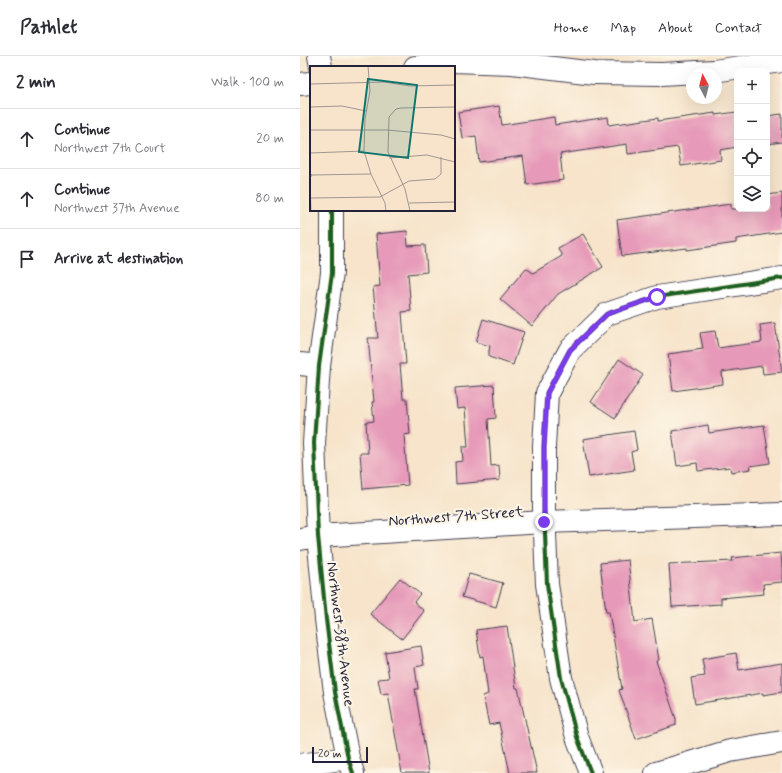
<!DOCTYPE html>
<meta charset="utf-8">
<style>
:root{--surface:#fff;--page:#f2f2f3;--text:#2b2b33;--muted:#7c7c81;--line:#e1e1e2}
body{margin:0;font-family:Mynerve,sans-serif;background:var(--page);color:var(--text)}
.controls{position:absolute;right:12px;top:12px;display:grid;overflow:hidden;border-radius:8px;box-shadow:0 4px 16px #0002}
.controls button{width:36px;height:36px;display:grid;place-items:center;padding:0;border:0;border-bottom:1px solid var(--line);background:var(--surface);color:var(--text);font:20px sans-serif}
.compass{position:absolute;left:386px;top:12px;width:36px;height:36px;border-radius:50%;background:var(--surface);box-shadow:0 4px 16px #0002;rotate:353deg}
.scale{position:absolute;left:12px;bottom:10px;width:56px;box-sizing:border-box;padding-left:4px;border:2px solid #22223b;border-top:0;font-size:11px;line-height:14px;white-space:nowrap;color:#22223b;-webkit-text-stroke:3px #fcf5e5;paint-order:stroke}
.stop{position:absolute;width:12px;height:12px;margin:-9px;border:3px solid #7c3aed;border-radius:50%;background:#fff}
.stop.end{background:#7c3aed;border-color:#fff;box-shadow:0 1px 4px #0008}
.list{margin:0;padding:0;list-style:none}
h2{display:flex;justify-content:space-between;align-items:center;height:52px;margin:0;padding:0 16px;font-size:17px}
h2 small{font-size:13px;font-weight:400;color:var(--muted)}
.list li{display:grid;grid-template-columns:26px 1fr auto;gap:12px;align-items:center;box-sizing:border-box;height:60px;padding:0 16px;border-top:1px solid var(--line)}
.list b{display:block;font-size:15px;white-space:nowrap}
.list p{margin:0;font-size:13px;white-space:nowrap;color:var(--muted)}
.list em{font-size:13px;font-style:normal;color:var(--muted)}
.icon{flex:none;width:22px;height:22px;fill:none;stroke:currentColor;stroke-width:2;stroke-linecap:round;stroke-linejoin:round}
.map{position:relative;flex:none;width:482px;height:717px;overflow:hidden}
header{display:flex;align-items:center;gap:24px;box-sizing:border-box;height:56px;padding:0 20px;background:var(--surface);border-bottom:1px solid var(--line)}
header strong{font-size:19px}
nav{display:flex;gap:22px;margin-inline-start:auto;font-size:14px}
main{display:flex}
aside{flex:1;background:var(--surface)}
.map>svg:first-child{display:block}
.building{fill:#e699b8}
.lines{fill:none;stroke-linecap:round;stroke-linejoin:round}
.street-casing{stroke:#423f51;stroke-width:24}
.street{stroke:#fff;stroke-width:22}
.cycleway-casing{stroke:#fcf5e5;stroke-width:6}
.cycleway{stroke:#1b5e20;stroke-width:4}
.route{stroke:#7c3aed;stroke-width:5}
.labels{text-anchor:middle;stroke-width:4;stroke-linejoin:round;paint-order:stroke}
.street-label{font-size:15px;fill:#22223b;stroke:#fcf5e5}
.inset-road{fill:none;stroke:#a29691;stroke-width:1}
.view{fill:#0f766e;fill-opacity:0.15;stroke:#0f766e;stroke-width:2}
.inset-edge{fill:none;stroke:#22223b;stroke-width:2}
</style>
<header>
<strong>Pathlet</strong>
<nav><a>Home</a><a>Map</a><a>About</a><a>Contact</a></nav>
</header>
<main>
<aside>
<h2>2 min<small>Walk · 100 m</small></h2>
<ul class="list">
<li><svg class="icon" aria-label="ahead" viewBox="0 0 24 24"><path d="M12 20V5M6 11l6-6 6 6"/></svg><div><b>Continue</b><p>Northwest 7th Court</p></div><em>20 m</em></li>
<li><svg class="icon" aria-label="ahead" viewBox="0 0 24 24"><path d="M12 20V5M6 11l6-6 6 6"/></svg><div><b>Continue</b><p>Northwest 37th Avenue</p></div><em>80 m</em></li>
<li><svg class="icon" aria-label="arrive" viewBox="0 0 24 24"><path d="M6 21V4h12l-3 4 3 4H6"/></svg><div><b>Arrive at destination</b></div></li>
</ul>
</aside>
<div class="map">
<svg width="482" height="717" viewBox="0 0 482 717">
<rect width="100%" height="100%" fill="#fcf5e5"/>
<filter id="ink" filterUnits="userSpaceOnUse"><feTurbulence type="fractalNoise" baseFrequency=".025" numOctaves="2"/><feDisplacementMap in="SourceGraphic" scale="8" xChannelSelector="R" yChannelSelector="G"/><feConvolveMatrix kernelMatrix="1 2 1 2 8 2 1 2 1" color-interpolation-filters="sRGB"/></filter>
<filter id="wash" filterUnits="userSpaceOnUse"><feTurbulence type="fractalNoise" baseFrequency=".012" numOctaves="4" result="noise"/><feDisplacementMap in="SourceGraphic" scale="16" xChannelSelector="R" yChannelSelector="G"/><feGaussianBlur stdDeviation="0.9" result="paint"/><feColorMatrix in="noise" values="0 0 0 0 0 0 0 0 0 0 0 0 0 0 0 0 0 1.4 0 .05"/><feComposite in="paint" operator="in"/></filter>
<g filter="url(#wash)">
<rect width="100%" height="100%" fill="#f7e4cb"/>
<g id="blocks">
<g class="building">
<path d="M199 50 202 69 254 61 255 69 308 61 309 69 358 62V65L415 57V59L437 56V91L420 94 421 104 381 110 378 91 328 98 327 88 260 98 263 124 227 129 223 100 179 106 176 80 162 82 158 56Z"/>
<path d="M482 58V86L467 88V60Z"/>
<path d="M482 137V176L436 183V187L387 194V192L322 200 317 164 431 148V153H467V139Z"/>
<path d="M107 175 108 190 125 189 127 216 108 218 111 255 102 256 106 308H100L103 343H107L110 378 104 379 108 429 63 433 60 397H68L66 366 74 365 72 346H74L68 282H78L73 231 80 230 76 178Z"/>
<path d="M283 178 303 211 258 238 232 270 200 243 226 212 233 217 262 200 258 192Z"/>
<path d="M183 263 224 276 213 309 189 301V295L190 290 176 286Z"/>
<path d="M475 267 482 316 463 318 462 310 422 316 423 328 373 335 368 298 403 293 400 277 415 275 418 292 462 286 460 269Z"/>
<path d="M319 303 343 319 315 362 291 346Z"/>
<path d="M194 329 196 362 188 363 191 410 199 409 200 424 156 428 155 406 163 405 162 391H168L165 352 157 353 155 332Z"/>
<path d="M408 369 409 377 464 369 470 407 450 410 451 413 431 416 430 411 398 415 397 407 377 410 372 375Z"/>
<path d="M334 375 337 394 331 396 334 414 289 421 283 383Z"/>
<path d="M481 497 482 512V526L463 528 464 538 421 542V548L372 551 369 508 433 505 432 502Z"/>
<path d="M328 504 335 566 352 563 359 604 356 605 376 663V669L336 683 319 634 322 633 309 556H306L300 507Z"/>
<path d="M169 518 203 527 196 551 162 541Z"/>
<path d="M100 522 120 538 114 546 124 555 102 583 70 558Z"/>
<path d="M207 570 216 632H218L237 717H210L199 667 189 669 183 640 188 638 183 600 180 601 176 574Z"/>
<path d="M121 590 124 609 115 611 118 633H115L129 717H102L88 637 81 638 78 623 89 622 85 596Z"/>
<path d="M436 597 439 614 482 607V636L463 639V637L395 648 391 622 405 620 402 603Z"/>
</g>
</g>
</g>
<g filter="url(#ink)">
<use href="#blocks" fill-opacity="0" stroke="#423f51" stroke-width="1"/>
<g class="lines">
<defs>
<g id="street">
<path d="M19 0 21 11"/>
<path d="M115 11 152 5 212 7 294 17 362 18 414 15 482 5"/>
<path d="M0 28 11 27"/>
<path d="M32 154V217L19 310 14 387 18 480 26 563 35 636 48 702 53 717"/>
<path d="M0 308 19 310"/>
<path d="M0 483 18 480 244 466 482 458"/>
<path d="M0 709 48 702"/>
<path d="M291 717 277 681 261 622 247 528 244 452V391L247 337 270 294 307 258 357 241 482 222"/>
<path d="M356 717 430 695 482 686"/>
</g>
</defs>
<use href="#street" class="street-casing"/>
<use href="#street" class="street"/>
<defs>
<g id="cycleway">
<path d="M32 154V217L19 310 14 387 18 480 26 563 35 636 48 702 53 717"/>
<path d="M291 717 277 681 261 622 247 528 244 452V391L247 337 270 294 307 258 357 241 482 222"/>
</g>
</defs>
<use href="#cycleway" class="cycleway-casing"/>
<use href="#cycleway" class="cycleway"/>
</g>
</g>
<g class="lines" filter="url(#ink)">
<path class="route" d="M244 466V391L247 337 270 294 307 258 357 241"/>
</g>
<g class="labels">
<g class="street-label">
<text transform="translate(156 460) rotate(-4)" y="5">Northwest 7th Street</text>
<text transform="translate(41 578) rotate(83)" y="5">Northwest 38th Avenue</text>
</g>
</g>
<g transform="translate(10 10)">
<rect width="145" height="145" fill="#f7e4cb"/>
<path class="inset-road" d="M58 0 60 25 55 53 54 85 61 108 75 137 76 145M0 18 74 16 100 20 145 19M0 41 32 40 56 45M0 64H77L131 69 145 73M0 87 54 85M79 92 117 89 145 96M0 107 2 109 0 112 1 145M2 109 61 108M1 132 70 131 99 115 125 113 131 108V91M99 137 145 136M100 145 95 123 78 86 79 51 86 43 91 42 145 41"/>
<path class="view" d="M58 13 107 19 98 92 49 86Z"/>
<rect width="145" height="145" class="inset-edge"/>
</g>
</svg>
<div class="controls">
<button>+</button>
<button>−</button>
<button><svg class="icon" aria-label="locate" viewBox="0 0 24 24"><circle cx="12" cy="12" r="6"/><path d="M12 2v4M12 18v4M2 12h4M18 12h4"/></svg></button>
<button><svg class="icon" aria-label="layers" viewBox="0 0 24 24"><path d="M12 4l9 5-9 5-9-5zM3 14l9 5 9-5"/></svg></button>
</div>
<svg class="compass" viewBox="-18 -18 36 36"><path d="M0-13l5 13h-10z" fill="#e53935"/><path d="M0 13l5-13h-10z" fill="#7c7c81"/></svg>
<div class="scale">20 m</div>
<div class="stop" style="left:357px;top:241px"></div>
<div class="stop end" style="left:244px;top:466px"></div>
</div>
</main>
